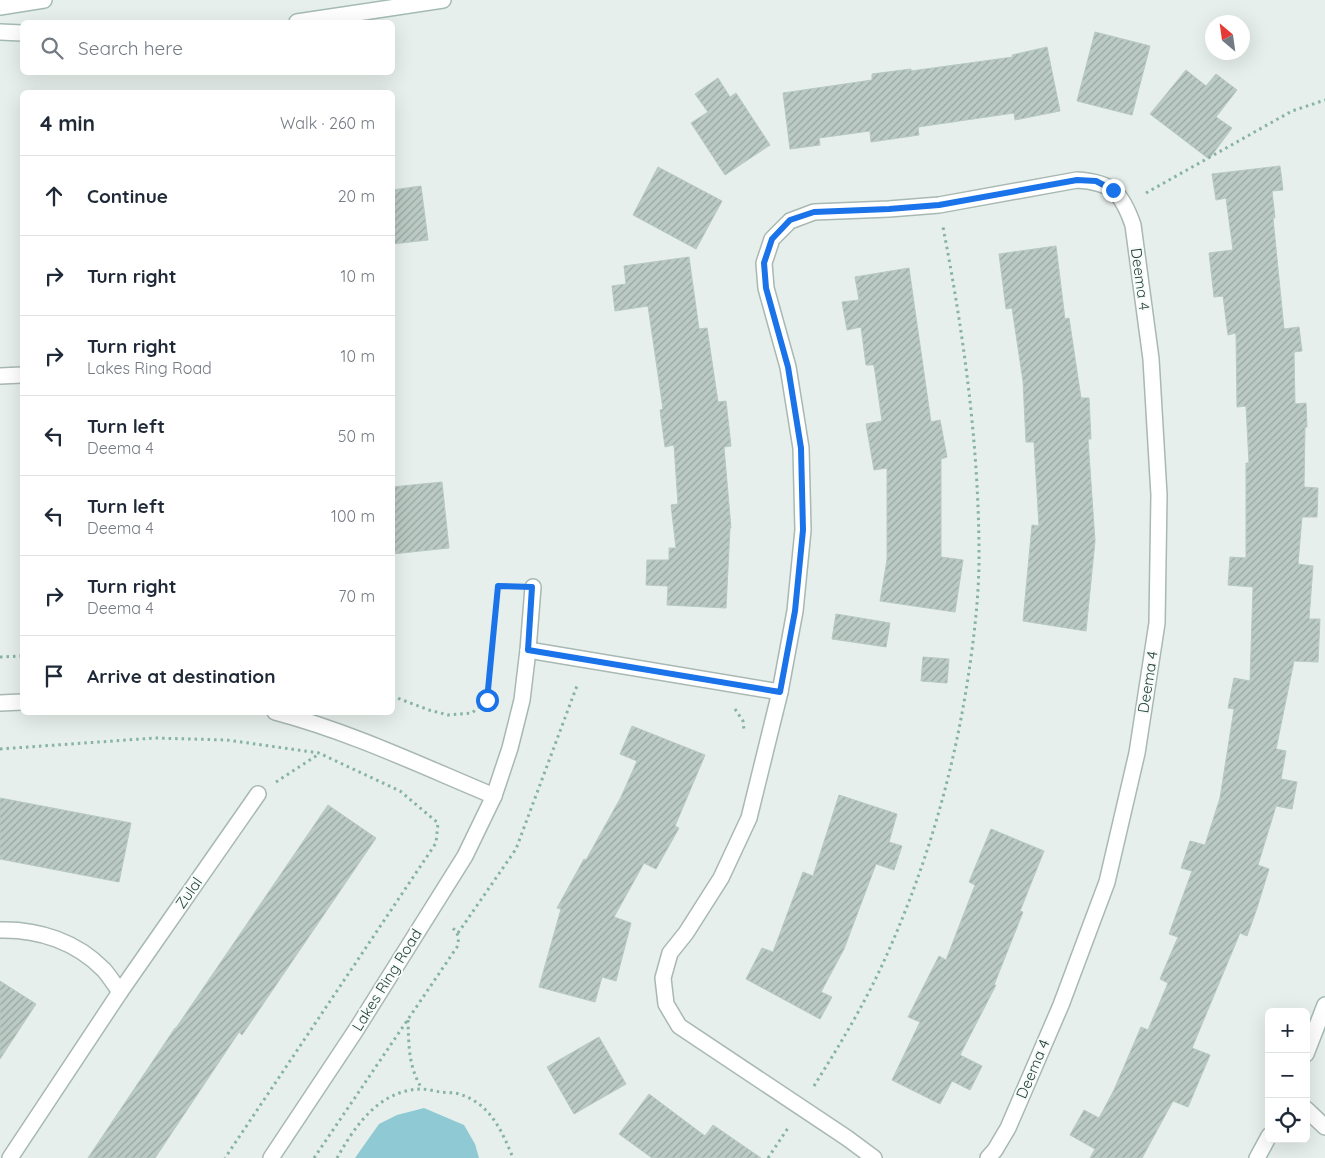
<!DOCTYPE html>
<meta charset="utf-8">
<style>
:root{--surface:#fff;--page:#f2f2f3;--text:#1f2937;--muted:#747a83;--line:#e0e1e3}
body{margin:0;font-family:Quicksand,sans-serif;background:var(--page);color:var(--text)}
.controls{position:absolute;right:15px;bottom:15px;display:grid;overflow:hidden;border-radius:8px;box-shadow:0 5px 20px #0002}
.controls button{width:45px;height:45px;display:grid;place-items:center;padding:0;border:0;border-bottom:1px solid var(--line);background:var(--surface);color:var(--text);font:25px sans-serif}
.compass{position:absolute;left:1205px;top:15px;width:45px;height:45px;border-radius:50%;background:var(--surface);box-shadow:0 5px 20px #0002;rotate:331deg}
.stop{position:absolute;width:15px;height:15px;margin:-11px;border:4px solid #1a73e8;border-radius:50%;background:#fff}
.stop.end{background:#1a73e8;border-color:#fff;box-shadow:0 1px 5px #0008}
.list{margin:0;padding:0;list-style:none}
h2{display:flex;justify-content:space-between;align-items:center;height:65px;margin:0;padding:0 20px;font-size:21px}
h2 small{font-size:16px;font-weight:400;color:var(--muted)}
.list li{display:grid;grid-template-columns:32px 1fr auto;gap:15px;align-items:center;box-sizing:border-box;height:80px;padding:0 20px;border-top:1px solid var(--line)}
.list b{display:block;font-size:19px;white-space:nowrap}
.list p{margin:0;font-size:16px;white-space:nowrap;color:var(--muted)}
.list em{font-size:16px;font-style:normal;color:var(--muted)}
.icon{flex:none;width:28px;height:28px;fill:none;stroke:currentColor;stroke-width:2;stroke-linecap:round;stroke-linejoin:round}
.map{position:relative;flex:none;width:1325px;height:1158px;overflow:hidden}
.search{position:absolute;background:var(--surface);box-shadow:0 5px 20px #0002;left:20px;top:20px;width:375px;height:55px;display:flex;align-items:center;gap:12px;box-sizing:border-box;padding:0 18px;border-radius:8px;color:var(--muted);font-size:19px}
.panel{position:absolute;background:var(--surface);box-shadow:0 5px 20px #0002;left:20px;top:90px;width:375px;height:625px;border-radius:8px}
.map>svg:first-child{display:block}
.water{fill:#8ec9d4}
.building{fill:url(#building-hatch);stroke:#b8c9c2}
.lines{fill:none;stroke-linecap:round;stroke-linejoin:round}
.service-casing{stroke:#a8b8b2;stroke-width:18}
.minor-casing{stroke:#a8b8b2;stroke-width:18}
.secondary-casing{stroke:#a4bbb3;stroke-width:18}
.path{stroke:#86b3a5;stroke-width:3;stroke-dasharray:2.5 4;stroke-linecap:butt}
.service{stroke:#fff;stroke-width:15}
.minor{stroke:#fff;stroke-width:15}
.secondary{stroke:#fff;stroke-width:15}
.route{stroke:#1a73e8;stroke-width:6}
.labels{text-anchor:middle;stroke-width:4;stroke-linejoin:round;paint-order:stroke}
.street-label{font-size:15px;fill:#24423a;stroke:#f7fbf9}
</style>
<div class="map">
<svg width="1325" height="1158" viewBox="0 0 1325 1158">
<defs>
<pattern id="building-hatch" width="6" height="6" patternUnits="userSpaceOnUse" patternTransform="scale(1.25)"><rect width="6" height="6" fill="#bbcac4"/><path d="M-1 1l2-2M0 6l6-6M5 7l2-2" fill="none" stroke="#98a6a0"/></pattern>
</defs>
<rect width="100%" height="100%" fill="#e6efeb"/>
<path class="water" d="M424 1108 464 1125 475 1144 479 1158H355L379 1124 397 1115Z"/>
<g class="building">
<path d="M1095 32 1150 46 1132 115 1077 101Z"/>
<path d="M1047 47 1060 111 1015 120 1014 113 918 127 919 135 871 142 870 131 819 138 820 145 790 149 783 93 872 80V74L911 69V71L1013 57 1012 55Z"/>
<path d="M1186 70 1206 86 1216 74 1237 90 1216 117 1232 128 1209 159 1150 114Z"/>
<path d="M718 78 730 97 736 93 770 145 725 175 691 123 708 112 695 94Z"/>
<path d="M1280 166 1283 190 1272 191 1275 218H1273L1284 329 1299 327 1302 351 1294 352 1295 404 1306 403 1307 427H1305L1304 487 1318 488 1317 517H1302L1298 564 1313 566 1309 619H1320L1318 662 1294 661 1276 749 1286 751 1281 779 1297 782 1292 809 1276 806 1258 865 1269 869 1257 908 1247 936 1240 933 1192 1048 1210 1055 1188 1107 1173 1101 1142 1158H1090L1095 1149 1070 1135 1084 1110 1099 1118 1114 1090 1141 1027 1148 1030 1168 983 1160 979 1178 937 1169 934 1192 871 1181 868 1190 841 1205 845 1220 798 1234 709 1228 708 1234 678 1250 681 1253 587 1228 585 1230 557 1246 558V463H1249L1246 406 1237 407 1236 333 1228 335 1223 296 1214 297 1209 253 1233 250 1226 198 1216 200 1212 174Z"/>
<path d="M658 167 722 201 696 249 633 215Z"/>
<path d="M421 186 428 240 392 244V190Z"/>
<path d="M1056 246 1065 319 1069 318 1081 398H1089L1091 439H1088L1095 541 1086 631 1023 621 1032 525 1039 526 1034 442H1026L1023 381 1012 308 1006 309 999 254Z"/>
<path d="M689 257 699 329 707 328 718 402 726 401 731 446 724 447 731 528H730L726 608 667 605 668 586 646 585 647 560H669V548H676L671 505 678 504 674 445 665 447 660 410 663 409 648 306 615 311 612 286 626 284 624 266Z"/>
<path d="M909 268 931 422 940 420 947 457 941 459V557L963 560 955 612 880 601 887 560V468L874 470 866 424 882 421 874 365H866L861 327 847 330 842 302 859 300 855 277Z"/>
<path d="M442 482 449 548 392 554V487Z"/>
<path d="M836 614 890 623 886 647 832 639Z"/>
<path d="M923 657 949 659 947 683 921 681Z"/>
<path d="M632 726 705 755 675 826 679 828 656 869 644 863 614 917 631 923 616 981 602 977 595 1002 539 987 561 909 557 908 584 859 586 860 621 797 637 761 620 754Z"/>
<path d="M839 795 897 814 889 842 902 846 894 870 876 864 844 949 821 992 832 997 820 1019 746 979 762 948 773 952 803 872 813 876Z"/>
<path d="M0 798 131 823 119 882 0 859Z"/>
<path d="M328 805 376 838 242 1035 239 1032 155 1158H88L175 1028H176Z"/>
<path d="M991 829 1044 851 1020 911 1023 912 994 985H996L960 1055 982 1066 970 1090 952 1081 940 1104 892 1080 920 1022 908 1017 939 956 946 960 975 885 969 882Z"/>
<path d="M0 981 36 1004 0 1059Z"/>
<path d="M599 1037 626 1084 574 1114 547 1067Z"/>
<path d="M649 1094 705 1136 713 1125 761 1158H652L619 1134Z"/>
</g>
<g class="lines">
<defs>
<path id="service" d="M1306 1109 1325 1127"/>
<g id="minor">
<path d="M0 376 22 375"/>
<path d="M528 650 780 692"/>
<path d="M0 703 22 702"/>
<path d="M275 712C351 732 422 766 494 796"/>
<path d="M0 930C39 929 77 942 104 970 110 977 115 985 120 992"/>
<path d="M10 1158 120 992 258 794"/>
<path d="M271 1158 356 1030 465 856 494 796 510 748 522 700 528 650 533 587"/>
<path d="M874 1158 847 1138 679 1026 666 1004 663 978 670 953 686 933 721 878 749 818 780 692 795 611 803 530 801 448 788 367 766 288 764 263 772 239 790 221 814 212 889 209 939 205 1077 180C1112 182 1122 193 1133 225L1151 359 1159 495 1157 623 1137 753 1107 882 1061 1005 1008 1128 995 1150 988 1158"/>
</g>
<g id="secondary">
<path d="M0 7 44 0"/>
<path d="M297 22 443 0"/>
<path d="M0 32 22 33"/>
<path d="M1306 1054 1325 1005"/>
<path d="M1257 1158 1269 1136"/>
</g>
</defs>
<use href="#service" class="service-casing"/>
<use href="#minor" class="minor-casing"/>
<use href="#secondary" class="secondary-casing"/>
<g class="path">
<path d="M1146 193 1292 111 1325 100"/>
<path d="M0 657 22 656"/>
<path d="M392 696 429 710 448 715 472 713 487 700 498 586H510"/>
<path d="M735 709 743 721 744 730"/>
<path d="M0 749 155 738 227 740 319 753 400 791 438 823 436 843 225 1158"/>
<path d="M276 782 319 754"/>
<path d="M458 933 516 849 578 683"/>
<path d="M408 1020C409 1047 408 1065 422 1089"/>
<path d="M814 1086C839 1046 864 1005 884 961 925 871 953 776 968 678 974 638 979 597 979 557 979 446 964 336 943 227"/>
<path d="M314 1158 457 947C460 937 458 933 451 926"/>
<path d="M337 1158C355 1126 379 1090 421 1089 427 1089 434 1091 440 1092 446 1093 453 1092 459 1094 490 1103 502 1131 513 1158"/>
<path d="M768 1158 788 1128"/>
</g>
<use href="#service" class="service"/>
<use href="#minor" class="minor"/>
<use href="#secondary" class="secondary"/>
</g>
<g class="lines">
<path class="route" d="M487 700 498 586 532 587 528 650 780 692 795 611 803 530 801 448 788 367 766 288 764 263 772 239 790 220 814 212 889 209 939 205 1077 180 1096 181 1113 190"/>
</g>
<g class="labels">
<g class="street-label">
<text transform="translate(1140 279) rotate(82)" y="5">Deema 4</text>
<text transform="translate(1148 682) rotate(-81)" y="5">Deema 4</text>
<text transform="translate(189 893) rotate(-55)" y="5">Zulal</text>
<text transform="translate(387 980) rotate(-58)" y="5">Lakes Ring Road</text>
<text transform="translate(1033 1069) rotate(-67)" y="5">Deema 4</text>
</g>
</g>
</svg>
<div class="controls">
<button>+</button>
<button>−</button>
<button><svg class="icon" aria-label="locate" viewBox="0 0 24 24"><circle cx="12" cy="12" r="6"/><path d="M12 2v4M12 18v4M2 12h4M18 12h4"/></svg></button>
</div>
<svg class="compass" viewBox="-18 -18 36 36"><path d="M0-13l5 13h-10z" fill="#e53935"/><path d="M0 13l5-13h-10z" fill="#747a83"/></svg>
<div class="stop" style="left:487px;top:700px"></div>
<div class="stop end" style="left:1113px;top:190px"></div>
<div class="search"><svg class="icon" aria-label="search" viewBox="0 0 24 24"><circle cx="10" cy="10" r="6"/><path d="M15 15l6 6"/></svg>Search here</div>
<section class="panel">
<h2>4 min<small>Walk · 260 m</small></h2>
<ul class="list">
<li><svg class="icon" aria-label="ahead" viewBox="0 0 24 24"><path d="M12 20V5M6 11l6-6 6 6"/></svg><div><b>Continue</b></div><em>20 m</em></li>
<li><svg class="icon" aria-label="right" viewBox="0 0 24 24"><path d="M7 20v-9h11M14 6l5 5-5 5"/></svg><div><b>Turn right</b></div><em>10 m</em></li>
<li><svg class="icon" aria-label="right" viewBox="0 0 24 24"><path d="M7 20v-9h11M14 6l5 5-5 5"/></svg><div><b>Turn right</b><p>Lakes Ring Road</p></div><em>10 m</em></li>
<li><svg class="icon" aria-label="left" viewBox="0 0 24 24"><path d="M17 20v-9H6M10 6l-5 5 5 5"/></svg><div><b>Turn left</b><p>Deema 4</p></div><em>50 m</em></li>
<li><svg class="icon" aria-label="left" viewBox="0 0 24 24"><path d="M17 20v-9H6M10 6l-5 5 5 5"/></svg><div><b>Turn left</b><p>Deema 4</p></div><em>100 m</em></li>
<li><svg class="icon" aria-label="right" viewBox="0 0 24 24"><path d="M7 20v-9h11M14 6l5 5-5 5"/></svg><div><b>Turn right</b><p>Deema 4</p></div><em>70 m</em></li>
<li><svg class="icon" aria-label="arrive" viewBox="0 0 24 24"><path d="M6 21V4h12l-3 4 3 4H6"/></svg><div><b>Arrive at destination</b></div></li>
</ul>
</section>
</div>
